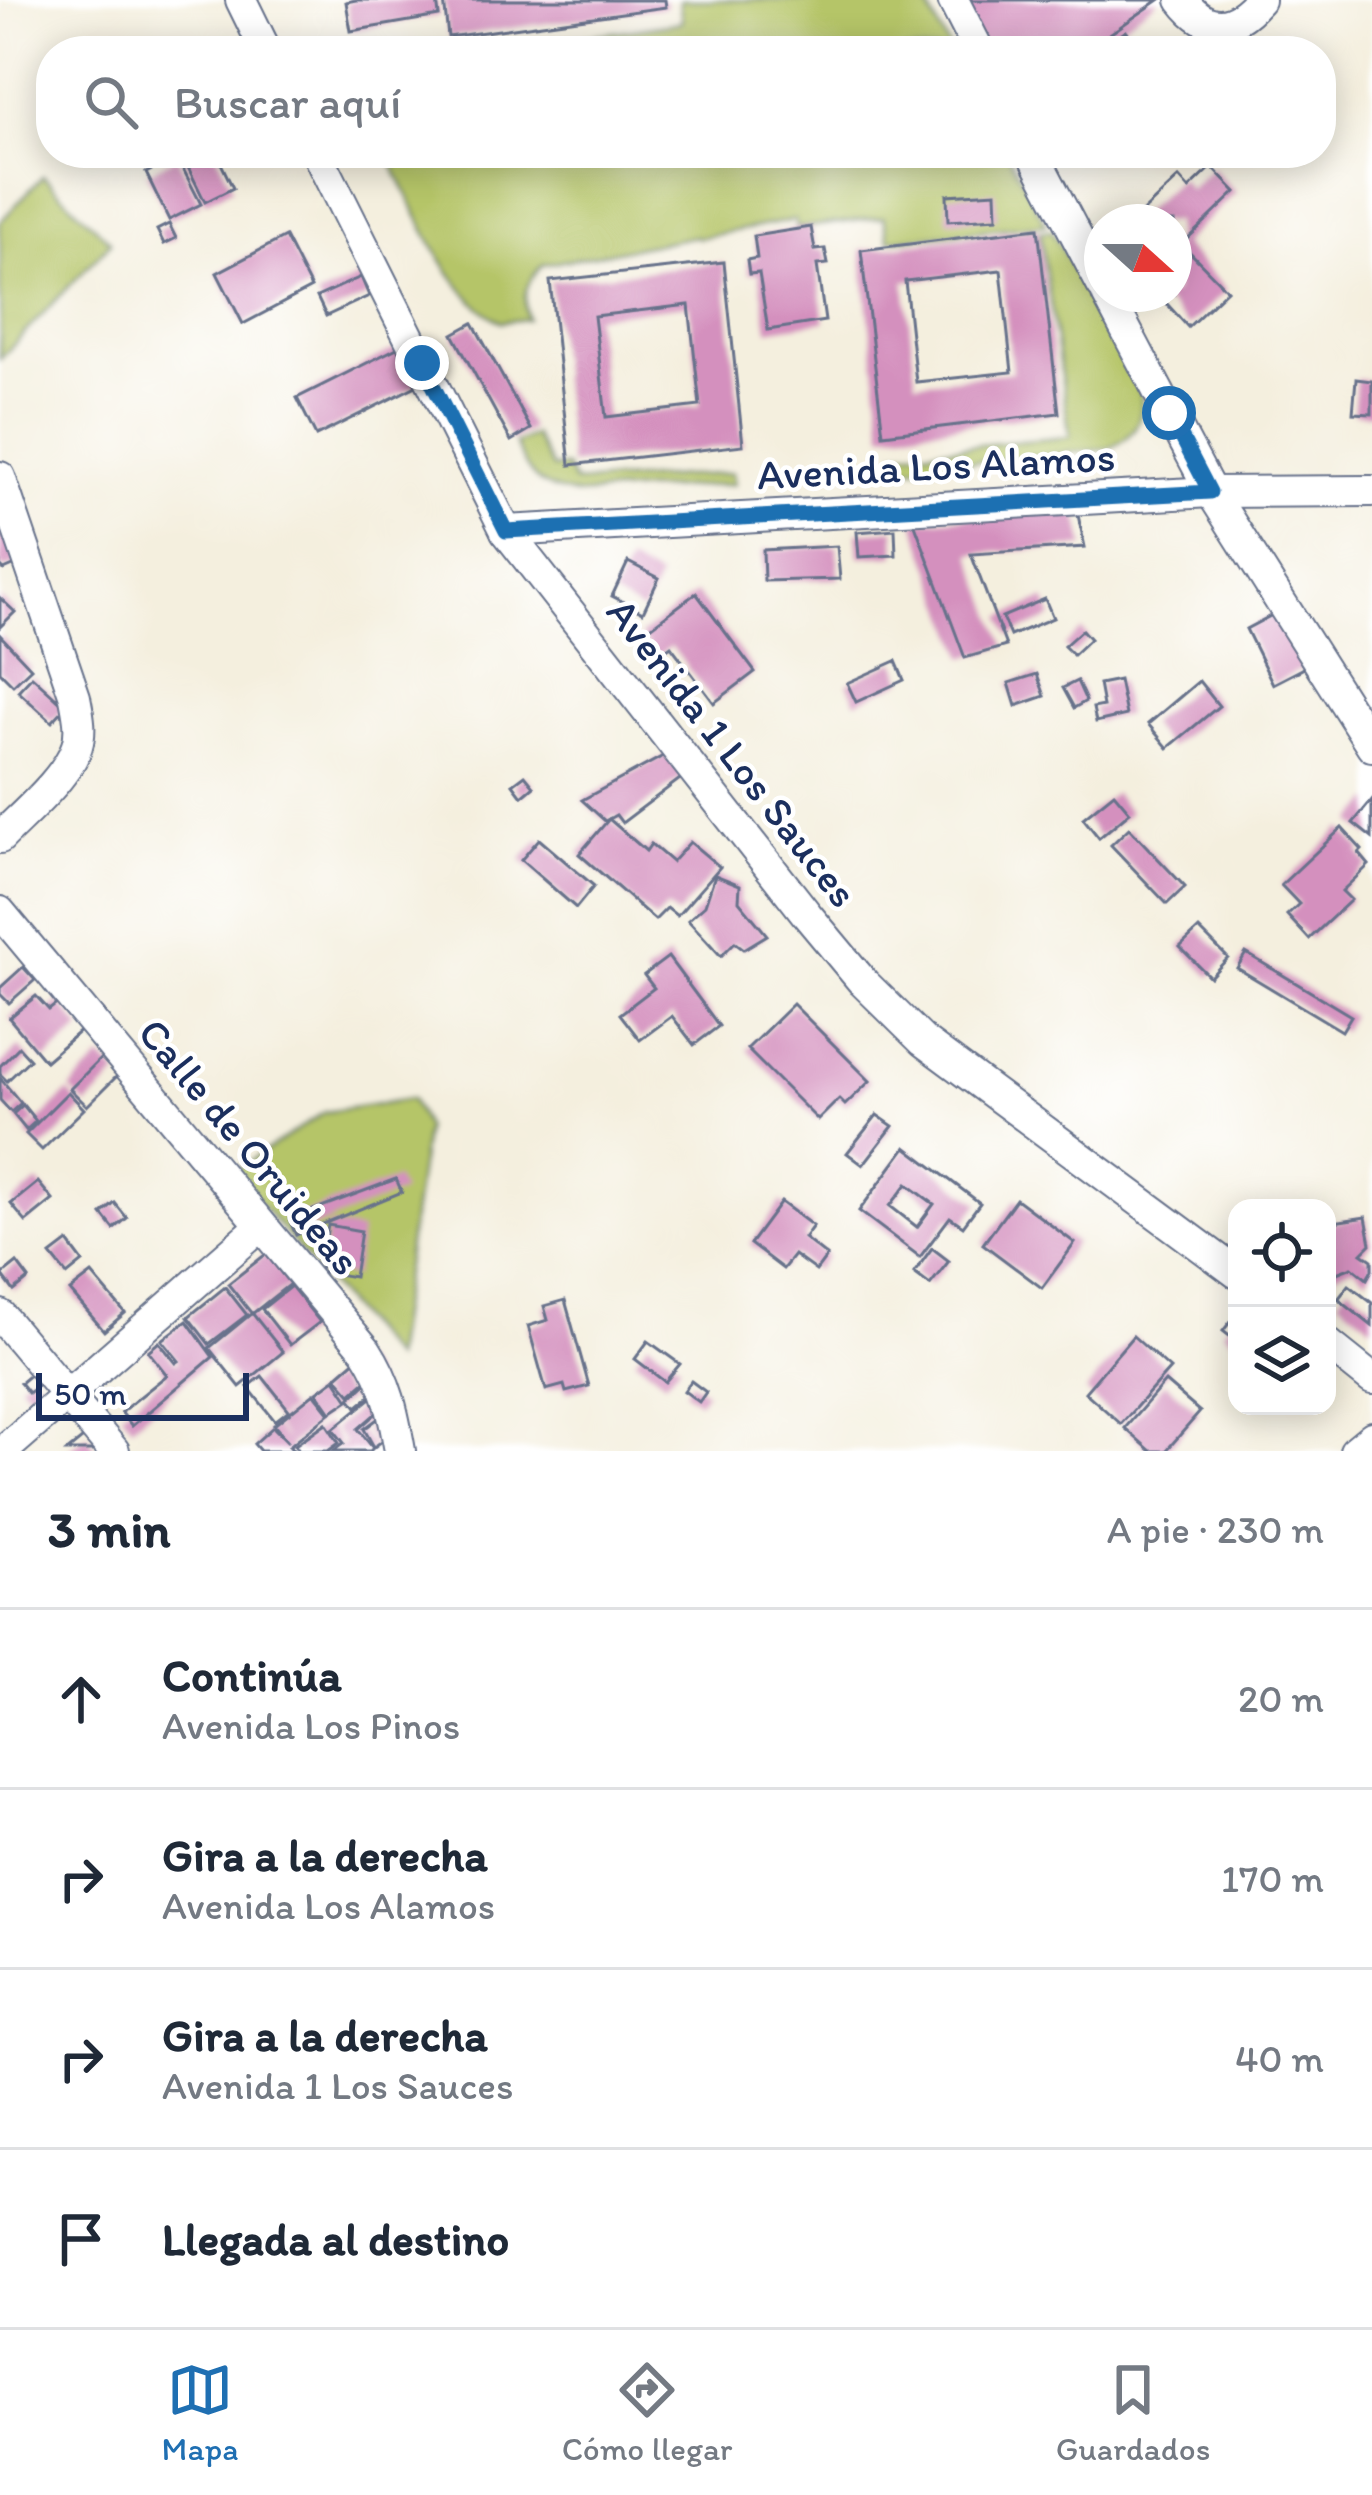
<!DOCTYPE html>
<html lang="es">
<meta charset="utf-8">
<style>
:root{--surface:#fff;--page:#f6f6f7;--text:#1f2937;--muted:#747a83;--line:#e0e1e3;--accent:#1f6fb2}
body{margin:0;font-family:Itim,sans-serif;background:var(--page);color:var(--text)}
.controls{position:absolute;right:36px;bottom:36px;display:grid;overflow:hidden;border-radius:24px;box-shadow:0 6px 30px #0003}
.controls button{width:108px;height:108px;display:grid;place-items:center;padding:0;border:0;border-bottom:3px solid var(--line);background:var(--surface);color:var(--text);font:60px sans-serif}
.compass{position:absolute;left:1084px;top:204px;width:108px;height:108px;border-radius:50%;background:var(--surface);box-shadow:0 6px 30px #0003;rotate:111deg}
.scale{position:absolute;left:36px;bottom:30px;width:213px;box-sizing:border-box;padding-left:12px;border:6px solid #1b2f5e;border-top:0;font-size:33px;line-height:42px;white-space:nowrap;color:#1b2f5e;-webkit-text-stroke:9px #fff;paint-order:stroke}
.stop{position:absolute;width:36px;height:36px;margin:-27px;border:9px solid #1f6fb2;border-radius:50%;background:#fff}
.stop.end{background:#1f6fb2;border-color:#fff;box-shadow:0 3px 12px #0008}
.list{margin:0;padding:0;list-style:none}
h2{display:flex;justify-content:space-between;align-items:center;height:156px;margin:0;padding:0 48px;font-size:51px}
h2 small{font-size:39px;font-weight:400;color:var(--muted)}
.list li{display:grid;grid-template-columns:78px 1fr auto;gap:36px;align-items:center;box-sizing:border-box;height:180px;padding:0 48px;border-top:3px solid var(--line)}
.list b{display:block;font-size:45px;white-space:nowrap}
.list p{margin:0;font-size:39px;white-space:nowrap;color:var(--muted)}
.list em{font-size:39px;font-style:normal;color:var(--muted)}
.icon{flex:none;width:66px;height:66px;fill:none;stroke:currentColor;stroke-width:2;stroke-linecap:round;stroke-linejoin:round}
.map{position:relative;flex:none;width:1372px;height:1451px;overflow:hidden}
.search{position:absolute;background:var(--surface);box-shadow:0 6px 30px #0003;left:36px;right:36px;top:36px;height:132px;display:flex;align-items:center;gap:30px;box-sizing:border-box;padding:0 42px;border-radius:48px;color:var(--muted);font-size:45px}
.sheet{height:876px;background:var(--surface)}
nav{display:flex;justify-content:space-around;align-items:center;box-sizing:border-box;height:168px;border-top:3px solid var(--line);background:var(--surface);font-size:33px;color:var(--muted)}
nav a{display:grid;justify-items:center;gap:6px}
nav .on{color:var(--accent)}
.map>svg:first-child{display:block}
.green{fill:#b5c568;stroke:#687a63;stroke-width:3}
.building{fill:#d490be;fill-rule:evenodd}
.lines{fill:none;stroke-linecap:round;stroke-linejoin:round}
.minor-casing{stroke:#67728b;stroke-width:34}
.minor{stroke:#fff;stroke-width:30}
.route{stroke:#1f6fb2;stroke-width:15}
.labels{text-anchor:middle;stroke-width:9;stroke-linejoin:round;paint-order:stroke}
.street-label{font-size:42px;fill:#1b2f5e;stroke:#fff}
</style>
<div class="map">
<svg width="1372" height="1451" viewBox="0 0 1372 1451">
<rect width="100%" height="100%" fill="#fff"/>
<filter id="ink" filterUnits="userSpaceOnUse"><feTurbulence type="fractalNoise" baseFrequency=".00833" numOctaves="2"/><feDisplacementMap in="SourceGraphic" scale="24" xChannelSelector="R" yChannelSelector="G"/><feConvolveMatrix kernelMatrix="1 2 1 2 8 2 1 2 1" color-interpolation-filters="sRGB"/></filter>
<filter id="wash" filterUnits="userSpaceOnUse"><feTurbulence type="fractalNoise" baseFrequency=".004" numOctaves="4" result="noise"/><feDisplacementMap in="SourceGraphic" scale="48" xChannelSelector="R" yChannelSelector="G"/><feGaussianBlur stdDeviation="2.7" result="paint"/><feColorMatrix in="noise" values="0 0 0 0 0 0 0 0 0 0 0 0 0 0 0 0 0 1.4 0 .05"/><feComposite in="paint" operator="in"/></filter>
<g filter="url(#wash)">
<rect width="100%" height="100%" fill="#f4efde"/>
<g class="green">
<path d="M679 0H924L951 51H489L682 22Z"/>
<path d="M387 153H1007L1046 224 889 240 884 217 797 228 795 220 698 238 696 236 542 265C526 281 522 297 527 319L501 322C444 290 416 208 387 153Z"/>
<path d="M43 176 111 242 0 359V222Z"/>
<path d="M1051 230 1138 383C1148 412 1137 438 1107 449L898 469 897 452 1070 437 1040 232Z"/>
<path d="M534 435 552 468 566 467 574 483 732 473 734 484 575 495C536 486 531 479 515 444Z"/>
<path d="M411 1099 425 1127 392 1359 233 1172 325 1112Z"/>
</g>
<g id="blocks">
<g class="building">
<path d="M356 0H437L439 16 351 31 346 2Z"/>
<path d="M444 0H665L666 7 448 37Z"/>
<path d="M957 0H1159L1085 51H985Z"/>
<path d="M1126 31 1142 51H1098Z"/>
<path d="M185 153H216L233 188 205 202 182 155Z"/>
<path d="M177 157 201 204 169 220 146 173Z"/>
<path d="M1212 167 1236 192 1182 244 1227 290 1188 327 1158 294H1174V222H1132L1179 178 1189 189Z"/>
<path d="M996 192 997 218 948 221 947 195Z"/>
<path d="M169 224 176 238 164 244 157 230Z"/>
<path d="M811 227 815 250 825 249 828 264 817 265 825 321 768 330 759 273 749 274 747 260 757 258 754 236Z"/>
<path d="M1038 228 1059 413 883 434 861 250ZM1001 270 1012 372 916 382 905 281Z"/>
<path d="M285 237 311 288 243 324 217 273Z"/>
<path d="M724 262 743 445 570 465 550 281ZM689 305 700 406 606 417 594 316Z"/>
<path d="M361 277 369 296 326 316 317 297Z"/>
<path d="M473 323 531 429 511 441 453 334Z"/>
<path d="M399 347 418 385 316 436 297 398Z"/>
<path d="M1356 379 1372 381V414L1353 413Z"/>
<path d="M1076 506 1085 547 971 554 1006 646 965 658 914 522Z"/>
<path d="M0 517 20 563 4 570 0 566Z"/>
<path d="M895 529 896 555 859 557 857 532Z"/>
<path d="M837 546 840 579 764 581 763 550Z"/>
<path d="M628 562 659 578 643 612 612 596Z"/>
<path d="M696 593 755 672 714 703 671 646 657 656 640 635Z"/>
<path d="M0 598 15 612 0 627Z"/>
<path d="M1045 599 1053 618 1010 636 1002 617Z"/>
<path d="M1276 613 1304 668 1273 684 1246 629Z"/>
<path d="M1082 630 1090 639 1073 655 1064 646Z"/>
<path d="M0 635 31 668 13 685 0 672Z"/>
<path d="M896 661 904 680 856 702 847 683Z"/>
<path d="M1037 674 1045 696 1016 706 1009 683Z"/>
<path d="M32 676 66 707 52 722 18 691Z"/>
<path d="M1119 680 1126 715 1096 722 1093 708 1103 706 1099 684Z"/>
<path d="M1077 681 1086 701 1074 708 1063 688Z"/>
<path d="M1199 681 1219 706 1168 748 1148 724Z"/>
<path d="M667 754 684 776 622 823 616 815 605 821 582 800Z"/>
<path d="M525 775 534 786 522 796 513 784Z"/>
<path d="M1114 793 1130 812 1099 838 1083 818Z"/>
<path d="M1372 800V838L1353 823Z"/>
<path d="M609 819 646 851 651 844 672 862 690 842 720 867 677 916 667 908 655 920 579 854Z"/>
<path d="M1129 828 1185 887 1167 904 1111 845Z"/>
<path d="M1342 828 1362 850 1359 853 1369 865 1342 891 1351 900 1309 939 1287 915 1299 904 1281 885Z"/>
<path d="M539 839 594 886 576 908 521 860Z"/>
<path d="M715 875 740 885 739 901 767 935 744 949 735 942 721 956 688 920 705 905Z"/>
<path d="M1199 929 1228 958 1210 977 1180 947Z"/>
<path d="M1246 953 1351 1016 1342 1031 1237 968Z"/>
<path d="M668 957 719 1026 694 1045 672 1016 640 1040 620 1014 654 988 644 975Z"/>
<path d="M23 967 35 980 9 1003 0 994V988Z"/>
<path d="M36 996 49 1010 59 1002 82 1029 45 1061 9 1018Z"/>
<path d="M793 1004 870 1081 845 1105 839 1099 818 1120 747 1049Z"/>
<path d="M19 1047 30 1059 7 1081 0 1074V1066Z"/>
<path d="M101 1058 118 1075 87 1106 70 1089Z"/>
<path d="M0 1078 21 1103 11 1112 0 1100Z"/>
<path d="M68 1092 84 1109 42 1150 26 1134Z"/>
<path d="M23 1105 36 1121 26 1130 13 1114Z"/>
<path d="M877 1115 893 1126 863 1165 847 1153Z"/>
<path d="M906 1147 980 1203 963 1226 950 1217 920 1257 859 1211ZM907 1184 934 1204 917 1227 890 1206Z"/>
<path d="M396 1179 402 1192 296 1235 289 1219Z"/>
<path d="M38 1182 53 1200 26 1222 11 1204Z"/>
<path d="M1016 1199 1075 1243 1042 1288 983 1244Z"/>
<path d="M781 1202 813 1226 804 1238 827 1256 816 1271 794 1255 783 1269 750 1244Z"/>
<path d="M115 1203 127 1218 114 1229 102 1214Z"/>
<path d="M1366 1217 1371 1244 1362 1253 1372 1260V1270L1367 1279 1352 1267 1329 1276 1327 1223Z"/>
<path d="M328 1225 361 1231 354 1277 320 1271Z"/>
<path d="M68 1242 83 1262 67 1275 51 1255Z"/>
<path d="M932 1248 949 1261 930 1285 914 1273Z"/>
<path d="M266 1254 290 1284 252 1314 228 1284Z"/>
<path d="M17 1263 29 1279 14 1291 2 1275Z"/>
<path d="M92 1274 125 1313 104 1331 70 1291Z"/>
<path d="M1349 1285 1372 1303V1326L1338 1299Z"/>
<path d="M291 1286 320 1322 290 1345 262 1309Z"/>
<path d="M225 1287 247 1315 209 1344 188 1317Z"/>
<path d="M565 1300 589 1386 566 1392 564 1385 546 1390 528 1326 548 1320 544 1306Z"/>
<path d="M252 1313 283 1352 240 1387 209 1348Z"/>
<path d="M1237 1313V1342L1223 1331Z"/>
<path d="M187 1321 213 1357 132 1426 121 1412 167 1375 148 1351 159 1342 176 1363 179 1361 162 1340Z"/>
<path d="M1133 1336 1170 1369 1121 1424 1085 1392Z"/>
<path d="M648 1341 680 1364 665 1382 635 1359Z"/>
<path d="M358 1358 372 1375 351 1394 336 1377Z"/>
<path d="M32 1373 40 1384 28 1393 20 1383Z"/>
<path d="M262 1376 289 1410 275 1421 248 1387Z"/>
<path d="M372 1378 380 1388 357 1407 350 1398Z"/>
<path d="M335 1379 349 1400 331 1412 317 1392Z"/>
<path d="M691 1381 706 1392 699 1402 684 1391Z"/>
<path d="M1165 1382 1200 1412 1166 1451H1151L1125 1428Z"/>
<path d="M314 1393 330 1413 289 1446 294 1451H260L254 1444 273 1427 288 1442 274 1425Z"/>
<path d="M376 1394 381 1409 358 1429 373 1448 370 1451H333L344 1443 333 1429Z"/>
<path d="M380 1417 386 1438 374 1447 364 1429Z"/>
<path d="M326 1423 339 1443 328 1451H299L295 1445Z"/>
<path d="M88 1434 96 1451H67Z"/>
</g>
</g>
</g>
<g filter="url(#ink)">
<use href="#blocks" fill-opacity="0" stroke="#67728b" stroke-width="3"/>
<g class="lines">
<defs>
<g id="minor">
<path d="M241 0 266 51"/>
<path d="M953 0 979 51"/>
<path d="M1182 0C1207 33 1232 31 1259 0"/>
<path d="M317 153 506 531 808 916 863 982 923 1041 1237 1273"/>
<path d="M1033 153 1102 285"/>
<path d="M1107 294 1211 492 1372 746"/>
<path d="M0 477 75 697C78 713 82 730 77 746 67 778 23 814 0 838"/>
<path d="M506 531 1211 492 1372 491"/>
<path d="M0 912 366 1350C388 1384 393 1412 400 1451"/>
<path d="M0 1315 114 1451"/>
<path d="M1327 1343 1372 1379"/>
<path d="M3 1451 261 1226"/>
<path d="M1355 1451 1372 1437"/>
</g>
</defs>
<use href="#minor" class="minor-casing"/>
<use href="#minor" class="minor"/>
</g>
</g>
<g class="lines" filter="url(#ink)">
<path class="route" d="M422 363 506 531 1210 492 1169 413"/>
</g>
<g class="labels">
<g class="street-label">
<text transform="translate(936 465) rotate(-3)" y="15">Avenida Los Alamos</text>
<text transform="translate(733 752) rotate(52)" y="15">Avenida 1 Los Sauces</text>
<text transform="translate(250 1146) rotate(50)" y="15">Calle de Oruideas</text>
</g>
</g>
</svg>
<div class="controls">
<button><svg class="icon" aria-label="locate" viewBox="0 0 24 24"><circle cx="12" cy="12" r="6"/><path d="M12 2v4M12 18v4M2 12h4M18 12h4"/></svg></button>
<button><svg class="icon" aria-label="layers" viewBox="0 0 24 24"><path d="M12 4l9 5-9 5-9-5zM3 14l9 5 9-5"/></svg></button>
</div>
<svg class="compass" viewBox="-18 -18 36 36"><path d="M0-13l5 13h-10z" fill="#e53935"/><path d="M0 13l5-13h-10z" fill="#747a83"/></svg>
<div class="scale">50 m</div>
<div class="stop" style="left:1169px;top:413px"></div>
<div class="stop end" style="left:422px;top:363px"></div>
<div class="search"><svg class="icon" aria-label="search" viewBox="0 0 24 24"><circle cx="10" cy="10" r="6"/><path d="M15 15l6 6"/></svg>Buscar aquí</div>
</div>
<section class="sheet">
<h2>3 min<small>A pie · 230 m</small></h2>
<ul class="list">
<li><svg class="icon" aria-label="ahead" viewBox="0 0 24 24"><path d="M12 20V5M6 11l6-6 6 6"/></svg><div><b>Continúa</b><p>Avenida Los Pinos</p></div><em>20 m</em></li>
<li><svg class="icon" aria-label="right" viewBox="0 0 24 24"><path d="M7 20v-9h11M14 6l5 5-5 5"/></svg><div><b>Gira a la derecha</b><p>Avenida Los Alamos</p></div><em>170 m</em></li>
<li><svg class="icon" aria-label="right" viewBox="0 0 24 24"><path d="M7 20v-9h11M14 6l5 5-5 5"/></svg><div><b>Gira a la derecha</b><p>Avenida 1 Los Sauces</p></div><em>40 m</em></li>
<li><svg class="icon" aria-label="arrive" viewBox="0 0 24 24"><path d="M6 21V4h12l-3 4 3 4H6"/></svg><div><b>Llegada al destino</b></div></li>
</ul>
</section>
<nav>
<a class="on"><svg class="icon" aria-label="map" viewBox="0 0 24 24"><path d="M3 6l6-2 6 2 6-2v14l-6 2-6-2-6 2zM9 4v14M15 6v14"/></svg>Mapa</a>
<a><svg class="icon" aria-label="directions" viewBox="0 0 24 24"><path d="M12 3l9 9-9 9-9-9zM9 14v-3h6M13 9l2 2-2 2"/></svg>Cómo llegar</a>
<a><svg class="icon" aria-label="saved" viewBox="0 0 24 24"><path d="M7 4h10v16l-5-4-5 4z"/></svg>Guardados</a>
</nav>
